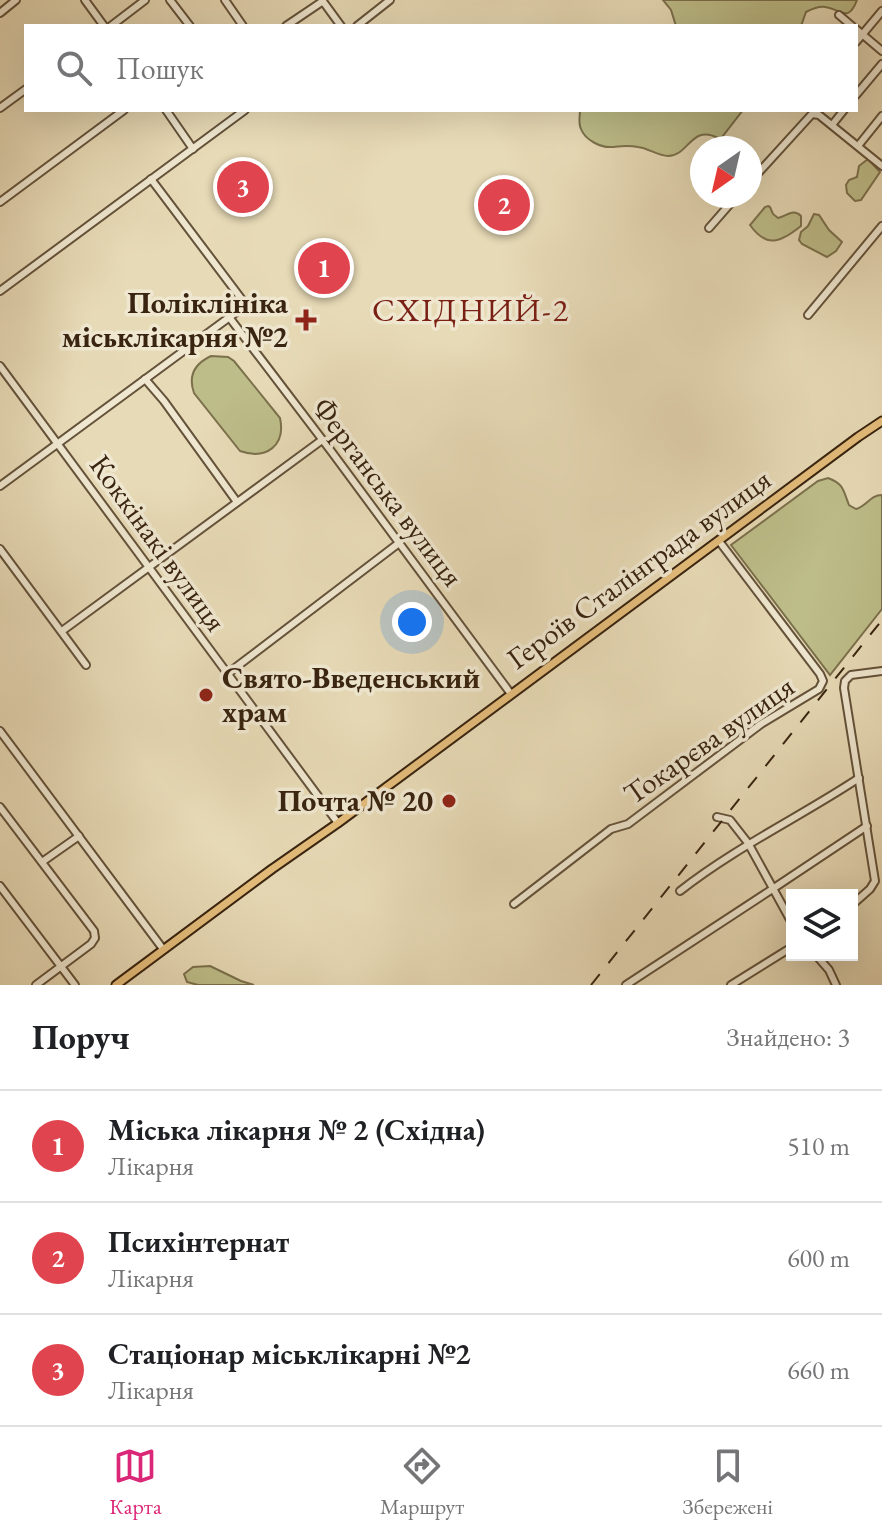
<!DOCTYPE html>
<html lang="uk">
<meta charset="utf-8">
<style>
:root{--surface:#fff;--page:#f6f6f6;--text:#202124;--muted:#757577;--line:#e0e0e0;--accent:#db2777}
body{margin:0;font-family:"EB Garamond",serif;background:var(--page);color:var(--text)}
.controls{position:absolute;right:24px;bottom:24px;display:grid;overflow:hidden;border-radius:0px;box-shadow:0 8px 32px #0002}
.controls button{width:72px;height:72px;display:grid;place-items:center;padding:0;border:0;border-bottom:2px solid var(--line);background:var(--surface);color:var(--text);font:40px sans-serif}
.compass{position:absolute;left:690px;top:136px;width:72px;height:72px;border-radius:50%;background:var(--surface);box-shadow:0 8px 32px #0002;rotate:214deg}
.you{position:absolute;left:412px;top:622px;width:28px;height:28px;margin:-20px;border:6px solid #fff;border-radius:50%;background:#1a73e8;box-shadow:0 0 0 12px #1a73e833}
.badge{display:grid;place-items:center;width:52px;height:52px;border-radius:50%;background:var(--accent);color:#fff;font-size:26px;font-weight:700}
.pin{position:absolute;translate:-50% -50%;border:4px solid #fff;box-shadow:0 2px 8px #0006}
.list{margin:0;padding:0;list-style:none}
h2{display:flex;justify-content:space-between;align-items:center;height:104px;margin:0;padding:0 32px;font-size:34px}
h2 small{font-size:26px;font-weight:400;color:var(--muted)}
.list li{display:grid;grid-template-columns:52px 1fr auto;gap:24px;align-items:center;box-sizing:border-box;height:112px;padding:0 32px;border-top:2px solid var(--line)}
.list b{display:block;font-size:30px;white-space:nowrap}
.list p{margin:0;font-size:26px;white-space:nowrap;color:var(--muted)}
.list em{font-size:26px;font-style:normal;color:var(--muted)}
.icon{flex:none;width:44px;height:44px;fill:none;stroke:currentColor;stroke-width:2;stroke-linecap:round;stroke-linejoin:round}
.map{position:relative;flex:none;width:882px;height:985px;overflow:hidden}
.search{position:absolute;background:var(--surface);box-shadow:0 8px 32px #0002;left:24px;right:24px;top:24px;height:88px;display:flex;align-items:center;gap:20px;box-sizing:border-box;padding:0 28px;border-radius:0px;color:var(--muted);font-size:30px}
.sheet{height:440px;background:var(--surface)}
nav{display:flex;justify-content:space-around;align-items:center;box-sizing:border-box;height:112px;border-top:2px solid var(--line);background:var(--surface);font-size:22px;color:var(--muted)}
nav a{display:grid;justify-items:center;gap:4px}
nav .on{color:var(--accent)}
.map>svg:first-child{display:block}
.green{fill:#bdbd89;stroke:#7b704c;stroke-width:2}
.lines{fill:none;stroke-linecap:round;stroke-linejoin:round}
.minor-casing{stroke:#64523a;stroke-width:10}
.major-casing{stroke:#392410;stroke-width:11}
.minor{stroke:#efe7d0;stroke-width:6}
.major{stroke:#e4bd7b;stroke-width:7}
.rail{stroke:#392410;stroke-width:2;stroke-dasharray:14 14;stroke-linecap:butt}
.poi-dot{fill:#8f2418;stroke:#efe7d0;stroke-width:3}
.labels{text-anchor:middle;stroke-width:7;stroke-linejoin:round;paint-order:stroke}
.poi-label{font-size:30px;font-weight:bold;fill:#392410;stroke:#efe7d0;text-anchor:end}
.street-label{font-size:30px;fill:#392410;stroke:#efe7d0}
.neighbourhood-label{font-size:32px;letter-spacing:2px;fill:#7a1f14;stroke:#efe7d0}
</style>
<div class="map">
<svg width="882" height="985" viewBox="0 0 882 985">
<rect width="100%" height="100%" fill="#e7dab6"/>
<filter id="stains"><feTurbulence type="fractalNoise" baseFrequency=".0025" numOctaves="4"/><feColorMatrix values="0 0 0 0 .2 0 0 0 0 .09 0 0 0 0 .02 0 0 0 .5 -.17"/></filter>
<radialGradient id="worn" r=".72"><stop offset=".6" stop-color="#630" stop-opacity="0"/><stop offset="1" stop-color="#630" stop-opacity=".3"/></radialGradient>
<g class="green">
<path d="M663 0H857C848 24 841 9 825 7 819 6 812 9 806 12L801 26H676L671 10Z"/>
<path d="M580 110H743L722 137 718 138C691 124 689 156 668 156 658 156 648 148 638 147 628 145 622 146 612 147 601 148 585 140 581 129 578 123 580 116 580 110Z"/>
<path d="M868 159 880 172 861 200 855 201 847 193 846 185 849 180 857 177 859 166Z"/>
<path d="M768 206 770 207 773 214 778 218C787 216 793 208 801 216V226C781 242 767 249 750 225L765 207Z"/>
<path d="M814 214 819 215 829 230 842 242 836 251 827 257 802 244 799 240 801 232 808 226Z"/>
<path d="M211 356 228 357 234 361 280 418C286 446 266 460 240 451L194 393C188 376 194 364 211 356Z"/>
<path d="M828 478C844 484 843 490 849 505L856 509C867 506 870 495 882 495V609L830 675 731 545 818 481Z"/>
<path d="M210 966 241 981 254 985H198L187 982 184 974 193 967Z"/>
</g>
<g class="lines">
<defs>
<g id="minor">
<path d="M85 0 104 26"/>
<path d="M170 0 190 26"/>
<path d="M225 0 243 26"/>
<path d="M322 0 341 26"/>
<path d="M0 13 16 0"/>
<path d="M839 15 852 26"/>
<path d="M111 26 145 0"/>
<path d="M286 26 323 1"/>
<path d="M357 26 390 0"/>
<path d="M856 29 882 51"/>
<path d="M856 42 882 11"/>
<path d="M856 95 882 64"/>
<path d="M0 108 26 89"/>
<path d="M166 110 193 149"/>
<path d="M832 125 844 110"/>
<path d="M858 146 882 116"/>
<path d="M750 182 812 114 819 115 882 166"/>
<path d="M0 202 124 110"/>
<path d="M709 228 737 196"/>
<path d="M0 291 245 110"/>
<path d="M808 315 882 226"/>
<path d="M229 317 331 451 511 694"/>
<path d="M0 366 338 823"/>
<path d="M145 379 164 401 237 502"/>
<path d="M0 486 246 305 151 179"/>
<path d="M0 549 86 665"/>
<path d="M62 631 322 440"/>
<path d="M227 674 399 543"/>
<path d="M0 731 163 949"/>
<path d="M0 807 94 931 95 938 91 944 36 985"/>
<path d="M717 817 730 820 748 843 792 923"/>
<path d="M42 862 79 836"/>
<path d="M0 886 75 985"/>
<path d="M680 891C736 847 800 817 859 778"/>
<path d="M514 904 611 829 628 824 761 724 819 689 823 681 820 674 719 541"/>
<path d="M852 905 870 889 875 881 844 688 845 681 851 675 882 671"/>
<path d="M816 955 829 970 836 985"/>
<path d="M626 985 774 888 867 826"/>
<path d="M731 985 792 947"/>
</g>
<path id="major" d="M116 985 272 869 338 823 858 437 882 421"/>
</defs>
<use href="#minor" class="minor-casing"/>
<use href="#major" class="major-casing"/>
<use href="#minor" class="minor"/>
<use href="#major" class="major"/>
<path class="rail" d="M591 985 882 620"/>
</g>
<g class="poi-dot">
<path d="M302 308h8v8h8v8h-8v8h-8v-8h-8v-8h8z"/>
<circle cx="206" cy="695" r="8"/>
<circle cx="449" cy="801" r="8"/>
</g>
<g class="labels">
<g class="poi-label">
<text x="288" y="313">Поліклініка<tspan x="288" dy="34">міськлікарня №2</tspan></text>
<text x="222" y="688" text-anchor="start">Свято-Введенський<tspan x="222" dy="34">храм</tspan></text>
<text x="433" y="811">Почта № 20</text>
</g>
<g class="street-label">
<text transform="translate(388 492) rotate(53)" y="10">Ферганська вулиця</text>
<text transform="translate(158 543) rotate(54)" y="10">Коккінакі вулиця</text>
<text transform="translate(639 569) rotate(-36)" y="10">Героїв Сталінграда вулиця</text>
<text transform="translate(709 740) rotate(-35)" y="10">Токарєва вулиця</text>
</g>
<g class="neighbourhood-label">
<text x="471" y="321">СХІДНИЙ-2</text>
</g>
</g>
<rect width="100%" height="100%" filter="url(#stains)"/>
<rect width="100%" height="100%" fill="url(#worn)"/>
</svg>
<div class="controls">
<button><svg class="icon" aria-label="layers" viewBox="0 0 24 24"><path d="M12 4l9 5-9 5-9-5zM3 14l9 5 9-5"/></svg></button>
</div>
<svg class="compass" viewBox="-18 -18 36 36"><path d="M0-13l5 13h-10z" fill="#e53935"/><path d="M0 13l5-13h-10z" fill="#757577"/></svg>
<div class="you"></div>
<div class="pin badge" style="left:324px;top:268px;background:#e0444e">1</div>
<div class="pin badge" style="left:504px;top:205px;background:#e0444e">2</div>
<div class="pin badge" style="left:243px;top:187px;background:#e0444e">3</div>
<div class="search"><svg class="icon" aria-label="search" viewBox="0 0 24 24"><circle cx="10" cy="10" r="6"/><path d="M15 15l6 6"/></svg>Пошук</div>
</div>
<section class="sheet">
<h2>Поруч<small>Знайдено: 3</small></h2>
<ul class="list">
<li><span class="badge" style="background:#e0444e">1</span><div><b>Міська лікарня № 2 (Східна)</b><p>Лікарня</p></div><em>510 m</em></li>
<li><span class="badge" style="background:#e0444e">2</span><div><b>Психінтернат</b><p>Лікарня</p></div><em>600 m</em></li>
<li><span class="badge" style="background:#e0444e">3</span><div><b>Стаціонар міськлікарні №2</b><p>Лікарня</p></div><em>660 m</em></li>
</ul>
</section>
<nav>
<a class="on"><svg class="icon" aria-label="map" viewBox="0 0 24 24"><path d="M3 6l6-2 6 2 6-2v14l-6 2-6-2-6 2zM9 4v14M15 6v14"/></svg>Карта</a>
<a><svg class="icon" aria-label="directions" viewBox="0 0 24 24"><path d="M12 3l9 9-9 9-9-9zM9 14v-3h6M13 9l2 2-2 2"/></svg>Маршрут</a>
<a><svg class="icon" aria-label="saved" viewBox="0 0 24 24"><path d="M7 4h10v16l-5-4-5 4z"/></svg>Збережені</a>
</nav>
